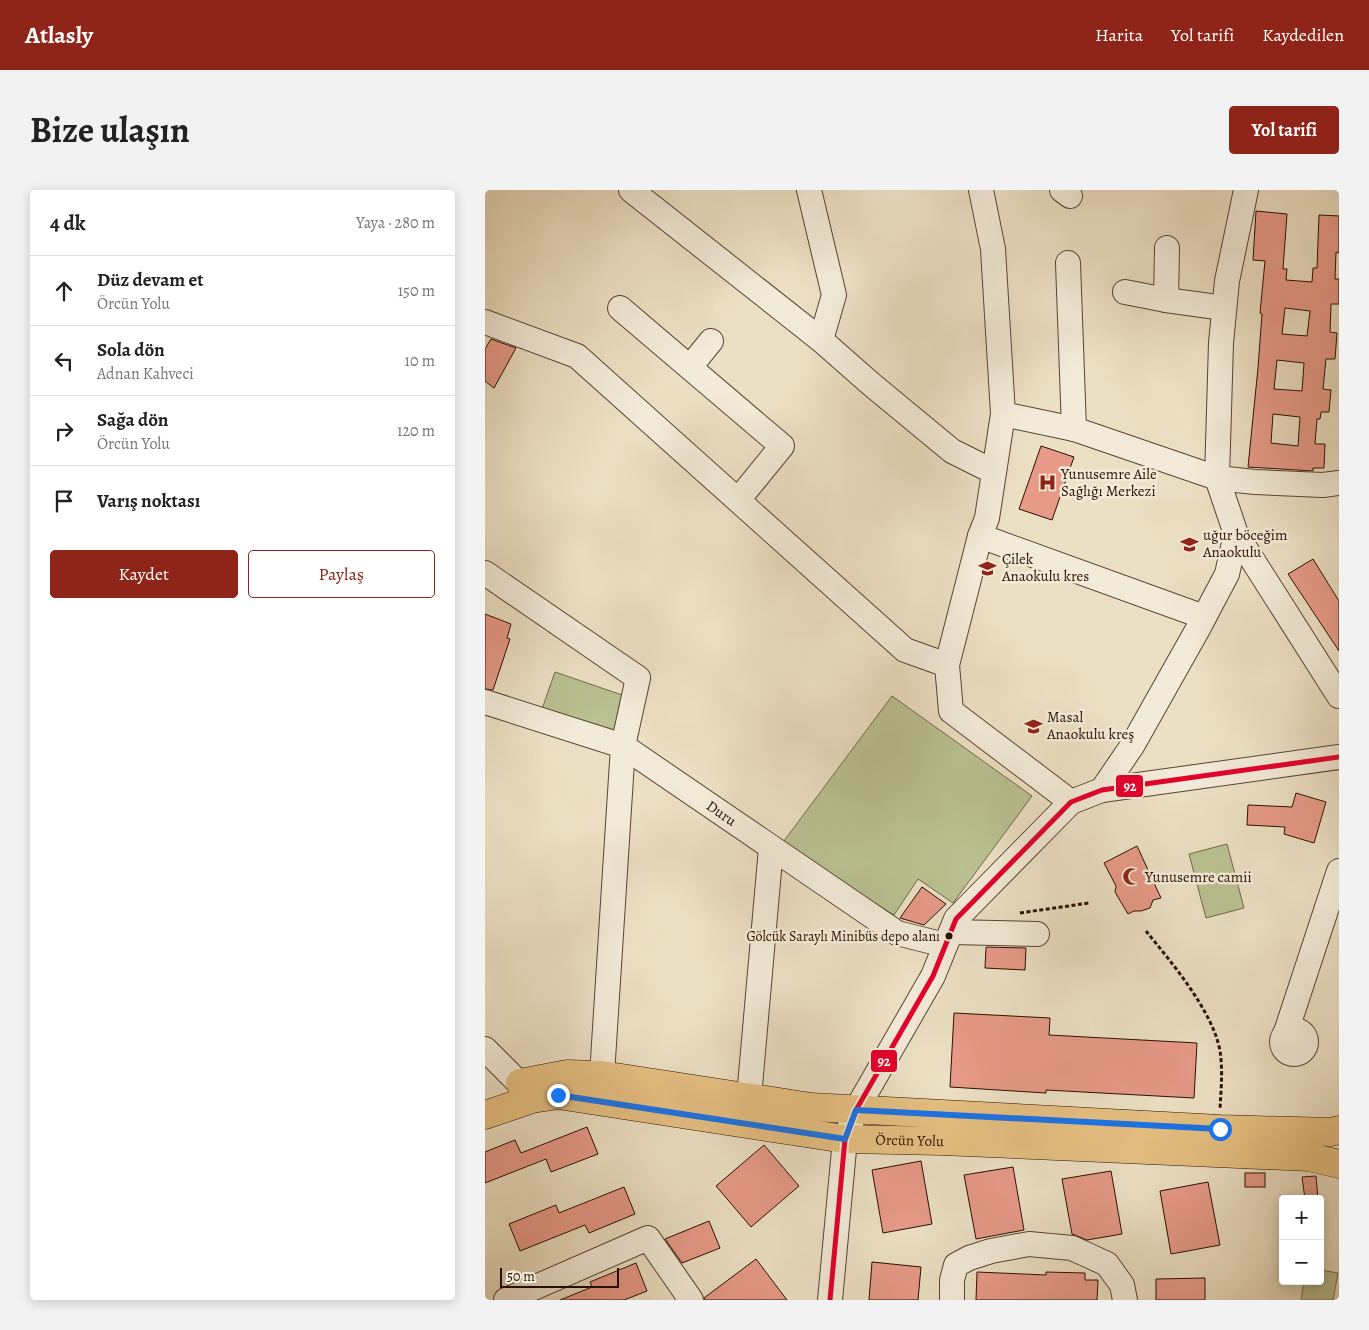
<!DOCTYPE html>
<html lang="tr">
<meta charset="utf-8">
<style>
:root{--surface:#fff;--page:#f2f2f2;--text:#222;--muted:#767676;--line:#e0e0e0;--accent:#8f2418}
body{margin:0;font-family:Alegreya,serif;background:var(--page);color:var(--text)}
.controls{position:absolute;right:15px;bottom:15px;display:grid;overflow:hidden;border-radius:5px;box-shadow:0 2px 12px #0003}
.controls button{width:45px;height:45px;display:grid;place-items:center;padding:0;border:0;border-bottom:1px solid var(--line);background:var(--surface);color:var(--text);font:25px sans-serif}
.scale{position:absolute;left:15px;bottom:12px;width:119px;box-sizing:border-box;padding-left:5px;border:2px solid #2a0f00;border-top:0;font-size:14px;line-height:18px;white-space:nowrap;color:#2a0f00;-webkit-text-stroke:4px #f3ebd9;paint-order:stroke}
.stop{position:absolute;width:15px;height:15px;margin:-11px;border:4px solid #1a73e8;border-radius:50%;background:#fff}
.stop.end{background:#1a73e8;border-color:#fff;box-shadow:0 1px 5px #0008}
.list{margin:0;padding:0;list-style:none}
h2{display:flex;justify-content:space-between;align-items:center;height:65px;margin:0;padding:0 20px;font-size:21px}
h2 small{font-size:16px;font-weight:400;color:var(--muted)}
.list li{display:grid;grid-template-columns:32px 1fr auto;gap:15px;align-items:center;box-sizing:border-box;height:70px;padding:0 20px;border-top:1px solid var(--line)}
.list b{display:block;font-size:19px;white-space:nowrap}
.list p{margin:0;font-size:16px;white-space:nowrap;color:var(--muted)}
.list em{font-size:16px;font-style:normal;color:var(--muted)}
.actions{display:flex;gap:10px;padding:15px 20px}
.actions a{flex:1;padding:11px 0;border:1px solid var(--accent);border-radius:5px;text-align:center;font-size:18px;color:var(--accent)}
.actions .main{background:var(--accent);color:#fff}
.icon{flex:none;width:28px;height:28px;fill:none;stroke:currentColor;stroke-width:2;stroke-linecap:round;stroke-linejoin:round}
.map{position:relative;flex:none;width:854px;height:1110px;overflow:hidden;border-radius:5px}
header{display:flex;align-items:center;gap:30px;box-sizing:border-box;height:70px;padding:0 25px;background:var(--accent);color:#fff}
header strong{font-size:24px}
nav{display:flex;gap:28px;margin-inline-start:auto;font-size:18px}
.intro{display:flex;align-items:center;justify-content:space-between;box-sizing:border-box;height:120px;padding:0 30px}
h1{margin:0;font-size:35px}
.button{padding:12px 22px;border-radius:5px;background:var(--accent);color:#fff;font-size:18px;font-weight:700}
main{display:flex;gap:30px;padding:0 30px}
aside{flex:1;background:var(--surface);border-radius:5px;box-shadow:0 2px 12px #0003}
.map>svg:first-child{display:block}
.green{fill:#bac192;stroke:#726849}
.building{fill:#e79a88;stroke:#2a0f00;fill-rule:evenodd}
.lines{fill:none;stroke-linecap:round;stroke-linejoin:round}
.minor-casing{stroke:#5a4331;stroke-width:26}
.major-casing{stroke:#2a0f00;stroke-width:29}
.path{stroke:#2a0f00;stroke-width:3;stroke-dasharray:4 2.5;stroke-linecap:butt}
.minor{stroke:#f3ebd9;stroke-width:24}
.major{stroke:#e6c082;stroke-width:28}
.bus-1-casing{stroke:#f3ebd9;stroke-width:9}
.bus-1{stroke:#e4002b;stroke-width:5}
.route{stroke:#1a73e8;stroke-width:6}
.bus-dot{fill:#2a0f00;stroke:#f3ebd9;stroke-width:2}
.labels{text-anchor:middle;stroke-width:5;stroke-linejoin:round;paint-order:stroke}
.bus-label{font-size:14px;fill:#2a0f00;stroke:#f3ebd9;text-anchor:end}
.poi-label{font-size:15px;fill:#2a0f00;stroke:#f3ebd9;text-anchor:start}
.street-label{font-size:15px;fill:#2a0f00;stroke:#f3ebd9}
.line-badge{stroke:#f3ebd9;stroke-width:2}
.badge-label{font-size:14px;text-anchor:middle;font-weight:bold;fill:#fff}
</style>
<header>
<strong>Atlasly</strong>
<nav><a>Harita</a><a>Yol tarifi</a><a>Kaydedilen</a></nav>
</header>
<div class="intro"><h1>Bize ulaşın</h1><a class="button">Yol tarifi</a></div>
<main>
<aside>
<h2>4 dk<small>Yaya · 280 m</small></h2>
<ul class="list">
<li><svg class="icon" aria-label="ahead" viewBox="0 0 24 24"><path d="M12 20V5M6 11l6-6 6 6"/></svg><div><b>Düz devam et</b><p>Örcün Yolu</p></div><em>150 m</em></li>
<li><svg class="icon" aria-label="left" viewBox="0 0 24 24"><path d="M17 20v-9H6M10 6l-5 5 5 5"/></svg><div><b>Sola dön</b><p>Adnan Kahveci</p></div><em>10 m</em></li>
<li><svg class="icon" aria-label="right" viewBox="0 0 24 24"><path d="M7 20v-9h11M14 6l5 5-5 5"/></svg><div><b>Sağa dön</b><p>Örcün Yolu</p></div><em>120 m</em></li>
<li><svg class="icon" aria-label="arrive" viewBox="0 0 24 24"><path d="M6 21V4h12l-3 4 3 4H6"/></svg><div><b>Varış noktası</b></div></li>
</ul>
<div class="actions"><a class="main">Kaydet</a><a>Paylaş</a></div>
</aside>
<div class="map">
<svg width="854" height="1110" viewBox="0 0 854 1110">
<rect width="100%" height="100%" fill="#ece0c4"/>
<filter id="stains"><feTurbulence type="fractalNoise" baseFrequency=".004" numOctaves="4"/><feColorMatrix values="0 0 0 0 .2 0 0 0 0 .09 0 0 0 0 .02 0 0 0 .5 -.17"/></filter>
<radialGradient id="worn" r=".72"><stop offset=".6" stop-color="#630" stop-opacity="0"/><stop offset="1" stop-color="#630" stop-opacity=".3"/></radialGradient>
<g class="green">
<path d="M70 482 140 506 128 544 57 519Z"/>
<path d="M407 506 547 606 468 713 433 689 409 725 296 655Z"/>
<path d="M742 654 759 718 721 728 704 664Z"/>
<path d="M835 1080 853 1083 848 1110H816L819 1091H835Z"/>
</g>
<g class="building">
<path d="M771 21 802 24 798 79H802L801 90 827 92 828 78H832L834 25 854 26V63L851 62 850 89H854V114H846L845 142 852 143 850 169H841L838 199 846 200 844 222H836L835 229H832L830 254H840L839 278H828V281L763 277 773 178 777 124 775 123 780 71 768 70ZM800 118 825 121 822 146 797 144ZM792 170 819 173 817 201 789 199ZM788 224 815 227 813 256 786 253Z"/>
<path d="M6 149 31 158 9 198 0 191V159Z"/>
<path d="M556 256 589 267 567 330 534 319Z"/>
<path d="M828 369 854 411V461L803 384Z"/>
<path d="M0 424 26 434 22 448 25 449 8 500 0 499Z"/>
<path d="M811 603 841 612 829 653 799 644 800 637 762 635 763 615 807 617Z"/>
<path d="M652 656 676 708 668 710 665 718 656 721H649L643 724 630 702 631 696 619 673Z"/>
<path d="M437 697 461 714 439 735 415 728Z"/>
<path d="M501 757 541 758 540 780 500 778Z"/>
<path d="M469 823 565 828 564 845 712 853 709 908 561 900V903L465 897Z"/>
<path d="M102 937 113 964 66 982 61 969 0 993V962L30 950 36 963Z"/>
<path d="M279 955 314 996 266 1037 231 996Z"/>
<path d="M436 971 447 1034 398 1043 387 980Z"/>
<path d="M528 977 539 1040 491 1049 479 985Z"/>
<path d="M626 981 637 1044 602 1050 587 1044 577 989Z"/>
<rect x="760" y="983" width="20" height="14"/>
<path d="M831 986 833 1009H820L817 987Z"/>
<path d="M723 992 735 1055 686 1064 675 1001Z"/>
<path d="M139 997 150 1024 104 1043 100 1035 35 1061 24 1034 71 1015 74 1023Z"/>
<path d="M224 1031 235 1058 197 1073 180 1049Z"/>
<path d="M271 1069 302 1110H220L219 1108Z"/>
<path d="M387 1072 436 1077 433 1110H384Z"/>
<path d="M151 1073 162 1101 139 1110H75L107 1097 105 1092Z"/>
<path d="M492 1082 561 1085V1082L600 1083V1090H613L612 1110H491Z"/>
<path d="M720 1088V1110H671V1089Z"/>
</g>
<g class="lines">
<defs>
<g id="minor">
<path d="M146 0 336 150 386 194 467 261 509 282"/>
<path d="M324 0 349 105 336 150"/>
<path d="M496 0 508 59 518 224 502 328 495 346 462 475 466 521 586 612"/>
<path d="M577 0 585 6"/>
<path d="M761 0 742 91 736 153 732 288 751 344 854 506"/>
<path d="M682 58 681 110 739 118"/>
<path d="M583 73 589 239"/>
<path d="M640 102 681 110"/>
<path d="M135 118 297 256 253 310"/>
<path d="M0 132 92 166 420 460 462 475"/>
<path d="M205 177 226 151"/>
<path d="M518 224 589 239 732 288 770 292 838 295 854 293"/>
<path d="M495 346 719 427"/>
<path d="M0 383 153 488 138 556 117 885"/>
<path id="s1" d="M0 512 138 556 412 743 460 755"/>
<path d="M617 600 647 556 714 437 742 384 751 344"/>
<path d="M466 742 552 744"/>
<circle cx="809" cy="852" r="12"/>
<path d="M800 845 854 681"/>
<path d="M0 859 34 893"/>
<path d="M264 907 286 658"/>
<path d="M21 1110 163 1048 206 1110"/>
<path d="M345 1110 360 949 371 920 448 786 471 729 586 612 617 600 854 567"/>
<path d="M467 1110V1090L471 1075 484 1068 506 1061 544 1054 587 1058 622 1074 637 1095 640 1110"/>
</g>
<g id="major">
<path d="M35 893 82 884 117 885 326 917 735 939 846 942 854 940"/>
<path id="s2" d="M0 925 47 909 73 905 360 949 456 951 824 967 854 974"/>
</g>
</defs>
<use href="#minor" class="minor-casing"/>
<use href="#major" class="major-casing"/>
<g class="path">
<path d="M535 723 604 713"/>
<path d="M661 741C686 772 728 821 735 861 738 880 736 900 735 919"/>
</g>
<use href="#minor" class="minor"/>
<use href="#major" class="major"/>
<defs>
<path id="bus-1" d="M345 1110 360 949 371 920 448 786 471 729 586 612 617 600 854 567"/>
</defs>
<use href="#bus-1" class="bus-1-casing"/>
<use href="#bus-1" class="bus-1"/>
</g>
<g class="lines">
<path class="route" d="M73 905 360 949 371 920 735 939"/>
</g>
<defs>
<symbol id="hospital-bare" viewBox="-9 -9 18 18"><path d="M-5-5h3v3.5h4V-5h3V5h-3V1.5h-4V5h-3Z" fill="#8f2418" stroke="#f3ebd9" stroke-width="2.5" paint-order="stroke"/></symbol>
<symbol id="school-bare" viewBox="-9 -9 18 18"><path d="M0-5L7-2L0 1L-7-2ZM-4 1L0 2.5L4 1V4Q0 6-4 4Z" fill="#8f2418" stroke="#f3ebd9" stroke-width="2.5" paint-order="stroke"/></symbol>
<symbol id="mosque-bare" viewBox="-9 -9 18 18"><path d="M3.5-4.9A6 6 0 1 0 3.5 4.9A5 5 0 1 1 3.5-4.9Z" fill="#8f2418" stroke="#f3ebd9" stroke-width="2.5" paint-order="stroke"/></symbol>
</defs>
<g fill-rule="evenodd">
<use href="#hospital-bare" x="550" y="280" width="25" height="25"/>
<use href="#school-bare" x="692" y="342" width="25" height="25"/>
<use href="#school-bare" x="490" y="366" width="25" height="25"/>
<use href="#school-bare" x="536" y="524" width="25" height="25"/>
<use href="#mosque-bare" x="634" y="674" width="25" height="25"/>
</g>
<circle class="bus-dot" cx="464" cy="746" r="4.5"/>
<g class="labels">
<g class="bus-label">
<text x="455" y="751">Gölcük Saraylı Minibüs depo alanı</text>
</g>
<g class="poi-label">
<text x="576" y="289">Yunusemre Aile<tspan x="576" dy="17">Sağlığı Merkezi</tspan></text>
<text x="718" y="350">uğur böceğim<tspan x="718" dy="17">Anaokulu</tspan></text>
<text x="517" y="374">Çilek<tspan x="517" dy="17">Anaokulu kres</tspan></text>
<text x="562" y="532">Masal<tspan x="562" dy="17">Anaokulu kreş</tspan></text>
<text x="660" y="692">Yunusemre camii</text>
</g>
<g class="street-label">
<text dy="5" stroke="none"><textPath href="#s1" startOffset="264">Duru</textPath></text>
<text dy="5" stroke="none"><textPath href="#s2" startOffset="431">Örcün Yolu</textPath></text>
</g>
</g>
<g class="line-badge">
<rect x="630" y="584" width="29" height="24" rx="5" fill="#e4002b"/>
<rect x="385" y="859" width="28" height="24" rx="5" fill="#e4002b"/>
</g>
<g class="badge-label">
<text x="645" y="601">92</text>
<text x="399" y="876">92</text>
</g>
<rect width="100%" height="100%" filter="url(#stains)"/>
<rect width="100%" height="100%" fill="url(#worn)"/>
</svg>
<div class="controls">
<button>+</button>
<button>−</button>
</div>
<div class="scale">50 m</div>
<div class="stop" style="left:735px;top:939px"></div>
<div class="stop end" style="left:73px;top:905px"></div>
</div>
</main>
